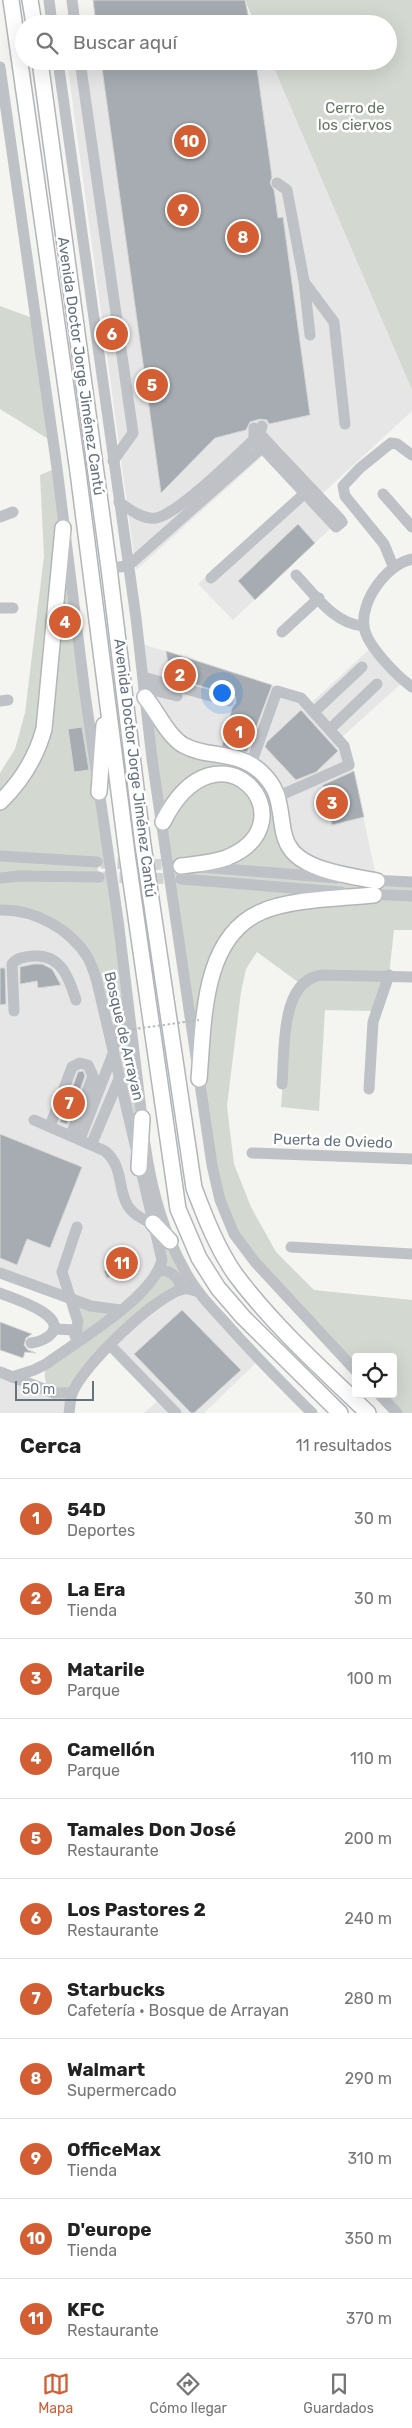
<!DOCTYPE html>
<html lang="es">
<meta charset="utf-8">
<style>
:root{--surface:#fff;--page:#f6f6f6;--text:#222;--muted:#767676;--line:#e0e0e0;--accent:#d35e33}
body{margin:0;font-family:Rubik,sans-serif;background:var(--page);color:var(--text)}
.controls{position:absolute;right:15px;bottom:15px;display:grid;overflow:hidden;border-radius:5px;box-shadow:0 5px 20px #0002}
.controls button{width:45px;height:45px;display:grid;place-items:center;padding:0;border:0;border-bottom:1px solid var(--line);background:var(--surface);color:var(--text);font:25px sans-serif}
.scale{position:absolute;left:15px;bottom:12px;width:79px;box-sizing:border-box;padding-left:5px;border:2px solid #66737f;border-top:0;font-size:14px;line-height:18px;white-space:nowrap;color:#66737f;-webkit-text-stroke:4px #fff;paint-order:stroke}
.you{position:absolute;left:221px;top:692px;width:18px;height:18px;margin:-12px;border:4px solid #fff;border-radius:50%;background:#1a73e8;box-shadow:0 0 0 8px #1a73e833}
.badge{display:grid;place-items:center;width:32px;height:32px;border-radius:50%;background:var(--accent);color:#fff;font-size:16px;font-weight:700}
.pin{position:absolute;translate:-50% -50%;border:2px solid #fff;box-shadow:0 1px 5px #0006}
.list{margin:0;padding:0;list-style:none}
h2{display:flex;justify-content:space-between;align-items:center;height:65px;margin:0;padding:0 20px;font-size:21px}
h2 small{font-size:16px;font-weight:400;color:var(--muted)}
.list li{display:grid;grid-template-columns:32px 1fr auto;gap:15px;align-items:center;box-sizing:border-box;height:80px;padding:0 20px;border-top:1px solid var(--line)}
.list b{display:block;font-size:19px;white-space:nowrap}
.list p{margin:0;font-size:16px;white-space:nowrap;color:var(--muted)}
.list em{font-size:16px;font-style:normal;color:var(--muted)}
.icon{flex:none;width:28px;height:28px;fill:none;stroke:currentColor;stroke-width:2;stroke-linecap:round;stroke-linejoin:round}
.map{position:relative;flex:none;width:412px;height:1413px;overflow:hidden}
.search{position:absolute;background:var(--surface);box-shadow:0 5px 20px #0002;left:15px;right:15px;top:15px;height:55px;display:flex;align-items:center;gap:12px;box-sizing:border-box;padding:0 18px;border-radius:28px;color:var(--muted);font-size:19px}
.sheet{height:945px;background:var(--surface)}
nav{display:flex;justify-content:space-around;align-items:center;box-sizing:border-box;height:70px;border-top:1px solid var(--line);background:var(--surface);font-size:14px;color:var(--muted)}
nav a{display:grid;justify-items:center;gap:2px}
nav .on{color:var(--accent)}
.map>svg:first-child{display:block}
.built{fill:#e5e6e5}
.green{fill:#d3d9d1}
.building{fill:#a6acb1;stroke:#d6d6d4}
.lines{fill:none;stroke-linecap:round;stroke-linejoin:round}
.minor-tunnel{stroke:#d0d4d4;stroke-width:11;stroke-dasharray:11 5.5;stroke-linecap:butt}
.major-casing{stroke:#b2b5b9;stroke-width:18}
.minor{stroke:#bec1c5;stroke-width:11}
.major{stroke:#fff;stroke-width:15}
.path-bridge{stroke:#b6b9bb;stroke-width:2;stroke-dasharray:2.5 2.5;stroke-linecap:butt}
.labels{text-anchor:middle;stroke-width:5;stroke-linejoin:round;paint-order:stroke}
.park-label{font-size:15px;fill:#677764;stroke:#fff}
.street-label{font-size:15px;fill:#66737f;stroke:#fff}
</style>
<div class="map">
<svg width="412" height="1413" viewBox="0 0 412 1413">
<rect width="100%" height="100%" fill="#f4f4f1"/>
<g class="built">
<path d="M67 61H271L412 390V411L321 495 277 443 136 570Z"/>
<path d="M301 490 334 525 233 620 198 584Z"/>
<path d="M139 643 272 685 305 697 310 704 373 646 404 681 341 738 348 746 377 881 309 864 193 749 155 709Z"/>
<path d="M0 910 47 921 88 959 162 1260 120 1310 0 1273Z"/>
<path d="M191 1289 259 1360 204 1413H144L161 1398 110 1345 151 1308Z"/>
<path d="M0 1372 72 1393 69 1413H0Z"/>
</g>
<g class="green">
<path d="M245 0H412V390L271 61H388V24H255Z"/>
<path d="M0 306 35 319 53 442 0 409Z"/>
<path d="M57 468 109 863H97L99 877 112 879 149 1172 191 1289 151 1308 72 1393 47 1386C38 1362 59 1351 75 1336L70 1299 121 1310 159 1271 91 966 47 921 0 910V773L15 749 25 713 44 556 40 475Z"/>
<path d="M145 697 173 736 262 773 282 823 302 859 412 882V930H394L389 975 375 1011 325 1010 319 1111 281 1107 289 1006 302 985 257 952 246 969 241 992 227 1106 234 1164 251 1207 276 1252 314 1290 412 1300V1413H397L379 1394H393V1357H356V1371L255 1262 220 1200 171 891 181 879 176 865 167 858Z"/>
</g>
<g class="building">
<path d="M93 0H245L250 24H96Z"/>
<path d="M101 61H256L272 177 270 183 274 190 278 218 283 217 310 415 269 424 267 420 260 419 250 422 246 430 215 438 161 493Z"/>
<path d="M298 524 315 543 255 600 238 581Z"/>
<path d="M166 651 272 685 247 752 222 746 232 708 236 703 235 696 170 677Z"/>
<path d="M301 710 338 751 316 772 296 780 265 747 267 742Z"/>
<path d="M82 727 89 770 74 772 68 729Z"/>
<path d="M354 771 364 817 332 825 323 785Z"/>
<path d="M34 964H42L52 969 61 985 38 988 37 981 20 984V967Z"/>
<path d="M0 968H5L6 1004 0 1005Z"/>
<path d="M83 1071 85 1076 67 1124 60 1122 78 1072Z"/>
<path d="M0 1134 82 1167 50 1248 27 1239 17 1265 0 1258Z"/>
<path d="M131 1249 136 1260 124 1265 126 1270 107 1278 104 1271 115 1266 112 1258Z"/>
<path d="M182 1310 241 1370 194 1413H191L134 1354Z"/>
<path d="M0 1322 32 1334 26 1338 24 1345 28 1350 36 1353 25 1352 23 1358 0 1350Z"/>
</g>
<g class="lines">
<g class="minor-tunnel">
<path d="M101 863 177 865"/>
<path d="M103 877 180 879"/>
</g>
<defs>
<g id="major">
<path d="M11 0 78 472 127 854 178 1209 199 1258 218 1288 243 1317 340 1413"/>
<path d="M30 0 34 24"/>
<path d="M40 61 109 568 143 845 194 1188C205 1217 217 1248 235 1274 273 1325 322 1369 368 1413"/>
<path d="M145 697C157 711 167 735 183 745 208 759 235 749 261 772 278 788 279 801 282 823 283 831 285 841 290 848 305 871 352 876 377 881"/>
<path d="M99 792 104 725"/>
<path d="M0 802C22 781 36 758 44 729L63 528"/>
<path d="M163 822C218 711 315 822 226 858 212 863 196 864 181 866"/>
<path d="M199 1079C204 1024 201 938 261 912 289 899 342 898 374 895"/>
<path d="M139 1168 142 1118"/>
<path d="M153 1223 170 1241"/>
</g>
</defs>
<use href="#major" class="major-casing"/>
<g class="minor">
<path d="M49 0 52 24"/>
<path d="M72 0 75 24"/>
<path d="M58 61 136 618 152 759 212 1165 220 1200 234 1234 255 1262 356 1371"/>
<path d="M80 61 133 433 113 461"/>
<path d="M0 67 57 468 85 694 118 920 143 1126"/>
<path d="M277 183 287 190 304 281 310 335"/>
<path d="M305 283 334 322 345 424"/>
<path d="M254 428V439L336 527 342 522 340 519 260 434"/>
<path d="M383 494 412 527"/>
<path d="M119 502C129 509 143 520 156 518 179 514 240 452 260 434L262 426"/>
<path d="M0 517 13 512"/>
<path d="M412 559C387 564 360 601 364 627 367 646 397 676 412 687"/>
<path d="M393 566 384 544 345 496 343 486 360 468 391 443 397 444 412 455"/>
<path d="M109 568 128 566 266 444"/>
<path d="M296 575C314 594 335 625 364 626"/>
<path d="M211 578 304 494"/>
<path d="M0 608H13"/>
<path d="M282 632 319 598"/>
<path d="M143 677 229 701"/>
<path d="M144 688 177 696"/>
<path d="M0 701 8 700"/>
<path d="M314 712 362 667"/>
<path d="M330 729 377 684"/>
<path d="M251 764 277 691 301 698 344 746 349 765 279 796"/>
<path d="M0 856 97 862"/>
<path d="M201 867 337 878"/>
<path d="M0 878 20 876 99 877"/>
<path d="M181 879 341 892"/>
<path d="M370 880 412 882"/>
<path d="M367 894 412 896"/>
<path d="M0 910C34 909 71 929 88 958 95 971 98 985 101 999L162 1260C153 1298 77 1341 46 1364L34 1370 12 1377"/>
<path d="M14 1011 12 964C18 957 25 957 34 956 61 954 69 978 76 1000"/>
<path d="M282 1084C285 1052 279 979 323 975L412 977"/>
<path d="M369 1089 373 1022 389 975"/>
<path d="M34 1120 105 1151C132 1174 107 1208 153 1223"/>
<path d="M50 1126 72 1067 80 1063 88 1065 93 1076 71 1135"/>
<path d="M80 1139 113 1054 124 1003"/>
<path d="M92 1143 119 1079"/>
<path d="M145 1144C151 1188 163 1232 185 1271 195 1290 210 1306 225 1322 253 1354 282 1383 312 1413"/>
<path d="M252 1153 412 1159"/>
<path d="M291 1247 412 1254"/>
<path d="M159 1270C171 1270 180 1278 181 1290"/>
<path d="M0 1273 91 1306 120 1310"/>
<path d="M0 1293C11 1298 66 1314 52 1333 47 1339 38 1342 31 1343"/>
<path d="M54 1329 77 1330"/>
<path d="M75 1336 78 1322 62 1272 77 1227"/>
<path d="M110 1345 176 1413"/>
<path d="M0 1372 54 1393H72"/>
<path d="M379 1394 397 1413"/>
<path d="M69 1413C70 1407 70 1400 72 1394 81 1367 155 1296 183 1289 188 1288 193 1290 198 1292"/>
</g>
<use href="#major" class="major"/>
<path class="path-bridge" d="M128 1030 199 1020"/>
</g>
<g class="labels">
<g class="park-label">
<text x="355" y="113">Cerro de<tspan x="355" dy="17">los ciervos</tspan></text>
</g>
<g class="street-label">
<text transform="translate(81 366) rotate(82)" y="5">Avenida Doctor Jorge Jiménez Cantú</text>
<text transform="translate(135 768) rotate(83)" y="5">Avenida Doctor Jorge Jiménez Cantú</text>
<text transform="translate(124 1036) rotate(77)" y="5">Bosque de Arrayan</text>
<text transform="translate(333 1141) rotate(2)" y="5">Puerta de Oviedo</text>
</g>
</g>
</svg>
<div class="controls">
<button><svg class="icon" aria-label="locate" viewBox="0 0 24 24"><circle cx="12" cy="12" r="6"/><path d="M12 2v4M12 18v4M2 12h4M18 12h4"/></svg></button>
</div>
<div class="scale">50 m</div>
<div class="you"></div>
<div class="pin badge" style="left:239px;top:732px">1</div>
<div class="pin badge" style="left:180px;top:675px">2</div>
<div class="pin badge" style="left:332px;top:803px">3</div>
<div class="pin badge" style="left:65px;top:622px">4</div>
<div class="pin badge" style="left:152px;top:385px">5</div>
<div class="pin badge" style="left:112px;top:334px">6</div>
<div class="pin badge" style="left:69px;top:1103px">7</div>
<div class="pin badge" style="left:243px;top:237px">8</div>
<div class="pin badge" style="left:183px;top:210px">9</div>
<div class="pin badge" style="left:190px;top:141px">10</div>
<div class="pin badge" style="left:122px;top:1263px">11</div>
<div class="search"><svg class="icon" aria-label="search" viewBox="0 0 24 24"><circle cx="10" cy="10" r="6"/><path d="M15 15l6 6"/></svg>Buscar aquí</div>
</div>
<section class="sheet">
<h2>Cerca<small>11 resultados</small></h2>
<ul class="list">
<li><span class="badge">1</span><div><b>54D</b><p>Deportes</p></div><em>30 m</em></li>
<li><span class="badge">2</span><div><b>La Era</b><p>Tienda</p></div><em>30 m</em></li>
<li><span class="badge">3</span><div><b>Matarile</b><p>Parque</p></div><em>100 m</em></li>
<li><span class="badge">4</span><div><b>Camellón</b><p>Parque</p></div><em>110 m</em></li>
<li><span class="badge">5</span><div><b>Tamales Don José</b><p>Restaurante</p></div><em>200 m</em></li>
<li><span class="badge">6</span><div><b>Los Pastores 2</b><p>Restaurante</p></div><em>240 m</em></li>
<li><span class="badge">7</span><div><b>Starbucks</b><p>Cafetería · Bosque de Arrayan</p></div><em>280 m</em></li>
<li><span class="badge">8</span><div><b>Walmart</b><p>Supermercado</p></div><em>290 m</em></li>
<li><span class="badge">9</span><div><b>OfficeMax</b><p>Tienda</p></div><em>310 m</em></li>
<li><span class="badge">10</span><div><b>D'europe</b><p>Tienda</p></div><em>350 m</em></li>
<li><span class="badge">11</span><div><b>KFC</b><p>Restaurante</p></div><em>370 m</em></li>
</ul>
</section>
<nav>
<a class="on"><svg class="icon" aria-label="map" viewBox="0 0 24 24"><path d="M3 6l6-2 6 2 6-2v14l-6 2-6-2-6 2zM9 4v14M15 6v14"/></svg>Mapa</a>
<a><svg class="icon" aria-label="directions" viewBox="0 0 24 24"><path d="M12 3l9 9-9 9-9-9zM9 14v-3h6M13 9l2 2-2 2"/></svg>Cómo llegar</a>
<a><svg class="icon" aria-label="saved" viewBox="0 0 24 24"><path d="M7 4h10v16l-5-4-5 4z"/></svg>Guardados</a>
</nav>
